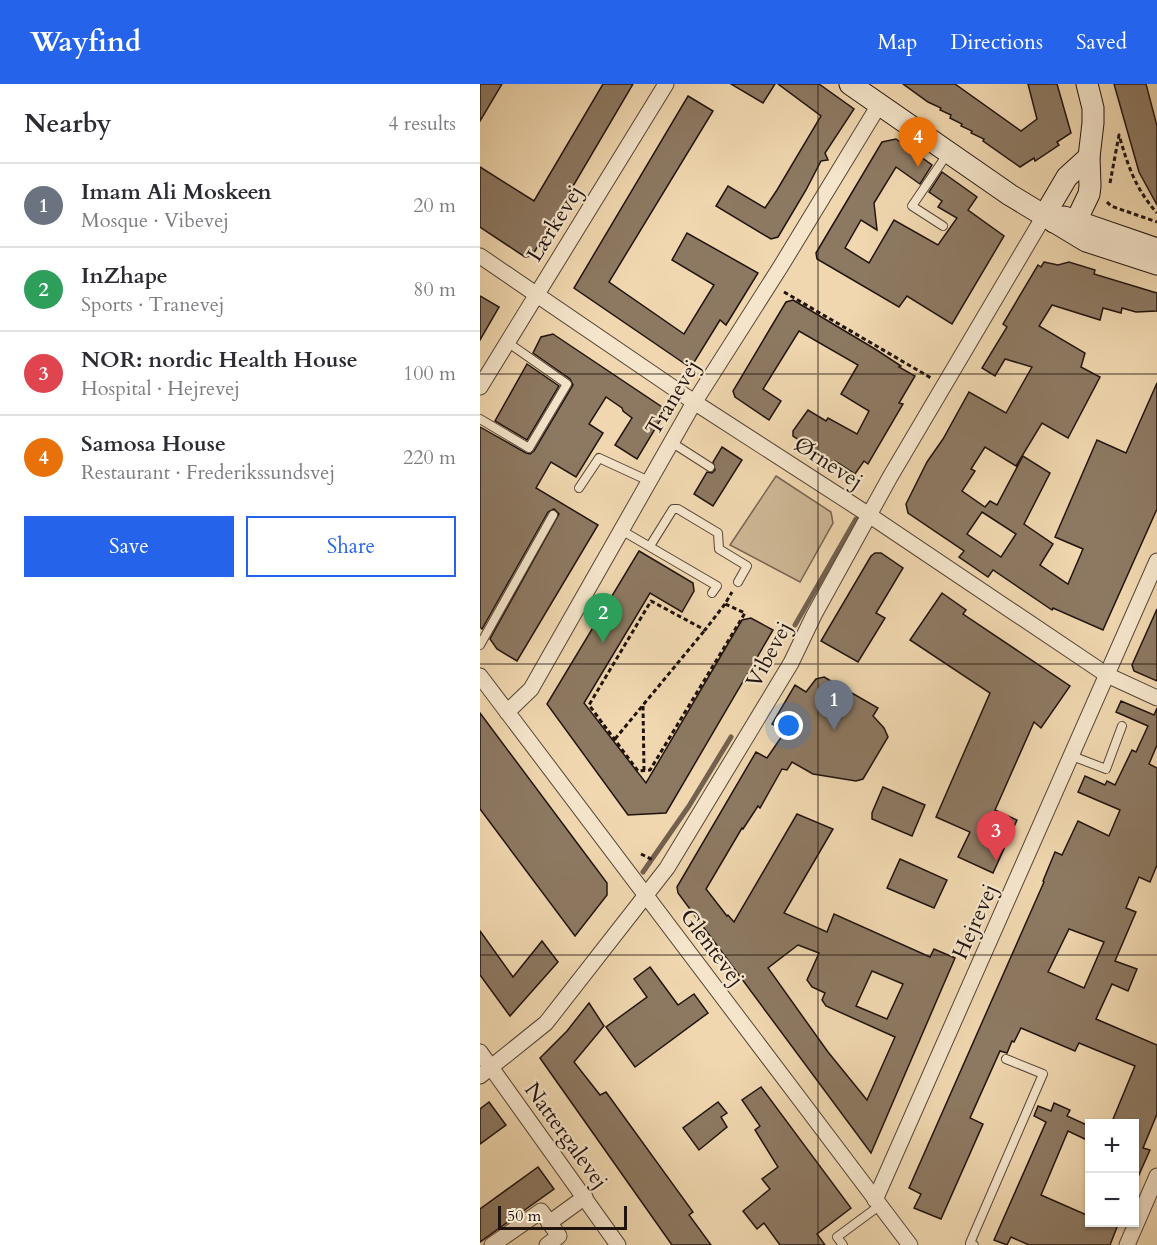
<!DOCTYPE html>
<meta charset="utf-8">
<style>
:root{--surface:#fff;--page:#f2f2f3;--text:#2b2b33;--muted:#7c7c81;--line:#e1e1e2;--accent:#2563eb}
body{margin:0;font-family:Cardo,serif;background:var(--page);color:var(--text)}
.controls{position:absolute;right:18px;bottom:18px;display:grid;overflow:hidden;border-radius:0px;box-shadow:0 2px 4px #0004}
.controls button{width:54px;height:54px;display:grid;place-items:center;padding:0;border:0;border-bottom:2px solid var(--line);background:var(--surface);color:var(--text);font:30px sans-serif}
.scale{position:absolute;left:18px;bottom:15px;width:129px;box-sizing:border-box;padding-left:6px;border:3px solid #21140f;border-top:0;font-size:16px;line-height:21px;white-space:nowrap;color:#21140f;-webkit-text-stroke:4px #f5e5cb;paint-order:stroke}
.you{position:absolute;left:309px;top:642px;width:21px;height:21px;margin:-15px;border:4px solid #fff;border-radius:50%;background:#1a73e8;box-shadow:0 0 0 9px #1a73e833}
.badge{display:grid;place-items:center;width:39px;height:39px;border-radius:50%;background:var(--accent);color:#fff;font-size:20px;font-weight:700}
.pin{position:absolute;translate:-50% -50px;filter:drop-shadow(0 2px 3px #0008)}
.pin::after{content:'';position:absolute;top:32px;width:21px;height:18px;background:inherit;clip-path:polygon(0 0,100% 0,50% 100%)}
.list{margin:0;padding:0;list-style:none}
h2{display:flex;justify-content:space-between;align-items:center;height:78px;margin:0;padding:0 24px;font-size:26px}
h2 small{font-size:20px;font-weight:400;color:var(--muted)}
.list li{display:grid;grid-template-columns:39px 1fr auto;gap:18px;align-items:center;box-sizing:border-box;height:84px;padding:0 24px;border-top:2px solid var(--line)}
.list b{display:block;font-size:22px;white-space:nowrap}
.list p{margin:0;font-size:20px;white-space:nowrap;color:var(--muted)}
.list em{font-size:20px;font-style:normal;color:var(--muted)}
.actions{display:flex;gap:12px;padding:18px 24px}
.actions a{flex:1;padding:14px 0;border:2px solid var(--accent);border-radius:0px;text-align:center;font-size:21px;color:var(--accent)}
.actions .main{background:var(--accent);color:#fff}
.map{position:relative;flex:none;width:677px;height:1161px;overflow:hidden}
header{display:flex;align-items:center;gap:36px;box-sizing:border-box;height:84px;padding:0 30px;background:var(--accent);color:#fff}
header strong{font-size:28px}
nav{display:flex;gap:33px;margin-inline-start:auto;font-size:21px}
main{display:flex}
aside{flex:1;background:var(--surface)}
.map>svg:first-child{display:block}
.green{fill:#cdb694;stroke:#776552;stroke-width:1.5}
.lines{fill:none;stroke-linecap:round;stroke-linejoin:round}
.stream{stroke:#73614f;stroke-width:5}
.building{fill:#8d7962;stroke:#21140f;stroke-width:1.5;fill-rule:evenodd}
.lane-casing{stroke:#554537;stroke-width:10}
.street-casing{stroke:#554537;stroke-width:17}
.secondary-casing{stroke:#21140f;stroke-width:23}
.path{stroke:#21140f;stroke-width:3;stroke-dasharray:4.5 3;stroke-linecap:butt}
.lane{stroke:#f5e5cb;stroke-width:8}
.street{stroke:#f5e5cb;stroke-width:15}
.secondary{stroke:#f5e5cb;stroke-width:21}
.grid{fill:none;stroke:#21140f;stroke-width:1.5;stroke-opacity:0.55}
.labels{text-anchor:middle;stroke-width:4.5;stroke-linejoin:round;paint-order:stroke}
.street-label{font-size:22px;fill:#21140f;stroke:#f5e5cb}
</style>
<header>
<strong>Wayfind</strong>
<nav><a>Map</a><a>Directions</a><a>Saved</a></nav>
</header>
<main>
<aside>
<h2>Nearby<small>4 results</small></h2>
<ul class="list">
<li><span class="badge" style="background:#6b7280">1</span><div><b>Imam Ali Moskeen</b><p>Mosque · Vibevej</p></div><em>20 m</em></li>
<li><span class="badge" style="background:#2e9e5b">2</span><div><b>InZhape</b><p>Sports · Tranevej</p></div><em>80 m</em></li>
<li><span class="badge" style="background:#e0444e">3</span><div><b>NOR: nordic Health House</b><p>Hospital · Hejrevej</p></div><em>100 m</em></li>
<li><span class="badge" style="background:#e8710a">4</span><div><b>Samosa House</b><p>Restaurant · Frederikssundsvej</p></div><em>220 m</em></li>
</ul>
<div class="actions"><a class="main">Save</a><a>Share</a></div>
</aside>
<div class="map">
<svg width="677" height="1161" viewBox="0 0 677 1161">
<rect width="100%" height="100%" fill="#f0d7af"/>
<filter id="stains"><feTurbulence type="fractalNoise" baseFrequency=".00333" numOctaves="4"/><feColorMatrix values="0 0 0 0 .2 0 0 0 0 .09 0 0 0 0 .02 0 0 0 .5 -.17"/></filter>
<radialGradient id="worn" r=".72"><stop offset=".6" stop-color="#630" stop-opacity="0"/><stop offset="1" stop-color="#630" stop-opacity=".3"/></radialGradient>
<path class="green" d="M296 392 351 428 353 439 320 498 250 461Z"/>
<g class="lines">
<g class="stream">
<path d="M315 541 376 435"/>
<path d="M163 788 209 722 251 653"/>
</g>
</g>
<g class="building">
<path d="M0 0H22L0 37Z"/>
<path d="M123 0H153L52 172 45 173 0 143V83L54 117Z"/>
<path d="M251 0H295L283 19Z"/>
<path d="M298 0H339L374 25 345 69 348 76 341 77 326 106 298 153 291 155 236 122 248 102 285 124 297 106 341 32Z"/>
<path d="M423 0H475L541 47 557 35 548 0H577L591 49 577 58 579 61 555 77 554 74 540 83 503 57 504 55 491 49 492 47 481 42 482 40 470 34 471 31 460 26 461 24 448 18Z"/>
<path d="M634 0H666L677 42V121L659 88Z"/>
<path d="M208 12 233 27 129 198 204 250 234 201 192 176 207 149 278 189 246 241 240 236 213 280 208 282 94 204Z"/>
<path d="M416 55 452 81 440 100 416 83 394 119 397 146 381 136 365 164 389 179 414 136 458 161 477 134 458 123 462 117 449 108 462 88 497 113 488 126 524 152 472 240 427 212 419 223 337 175 336 169 402 58Z"/>
<path d="M564 178 578 181 589 178 615 186 614 190 677 209V227L656 228 642 224 641 229 623 224 620 236 572 221 559 242 605 269 601 283 620 293 588 354 562 339 536 382 505 363 491 385 495 387 482 407 505 423 510 417 517 421 543 372 570 389 544 440 573 460 560 481 588 500 603 465 575 453 617 356 646 369 677 299V425L623 546 573 524 572 526 513 486 508 493 479 473 484 467 428 429 426 420 447 378 463 355 489 308 526 329 552 283 525 275 515 292 502 284 527 243 523 240 558 181 561 183ZM502 428 536 450 521 473 487 450Z"/>
<path d="M0 212 19 223 0 256Z"/>
<path d="M313 216 395 265 421 282 419 283 435 292 419 319 423 320 388 380 384 377 375 390 355 377 353 379 313 352V347L328 326 346 337 348 334 377 350 389 327 361 310 378 281 319 247 283 305 301 317 289 336 255 313 253 307 306 218Z"/>
<path d="M73 250 182 323 184 330 157 375 135 361 152 334 143 327 142 324 126 313 109 340 123 349 96 393 71 378 56 404 118 441 37 577 17 565 10 555 79 430 74 425 68 428 2 545 0 543V343L46 369 50 370 54 367 93 301 90 295 53 269 61 253Z"/>
<path d="M47 280 79 302 47 356 15 337Z"/>
<path d="M242 363 262 376 233 422 214 410 227 388 232 389 235 386 233 378Z"/>
<path d="M159 467 213 499 214 507 202 528 170 509 104 619 166 699 262 536 271 534 293 546 186 729 148 731 67 620Z"/>
<path d="M395 469H401L423 484 396 529 405 534 378 578 341 557 391 472Z"/>
<path d="M462 509 486 526 483 530 590 602 561 644 554 638 515 726 537 736 513 789 478 773 490 748 456 733 510 609 430 556Z"/>
<path d="M677 525V597L654 587 652 581Z"/>
<path d="M344 593 398 624 393 632 404 644 408 653 383 695 376 697 333 690 312 678 307 686 302 685 280 724 278 722 263 745 262 744 226 805 247 832 248 831 254 838 317 730 353 745 304 829 347 848 354 830 450 873 454 865 475 874 391 1069 198 809 197 803 276 668 287 674 300 655 305 647 292 640 315 601 326 608 336 595ZM318 861 339 869 327 896 332 903 345 909 342 916 346 922 415 953 387 1016 348 968 288 884ZM392 887 423 900 407 935 376 922Z"/>
<path d="M641 617 674 631 677 624V661L669 680 677 684V781L670 798 659 793 646 824 656 828 635 877 657 885 648 907 632 900 616 935 677 961V1030L663 1064 670 1066 654 1102V1040H631L655 982 599 959 595 967 541 944 534 958 532 957 527 969 520 967 490 1034 503 1040 461 1135 434 1124 441 1110 429 1104 564 798 563 797 575 768 582 771 598 737 629 752 640 726 598 708 605 692 625 701 627 697 635 701 652 666 656 668 668 642 636 628ZM589 845 624 858 604 904 568 888Z"/>
<path d="M0 629 127 799V811L95 852 0 725Z"/>
<path d="M403 703 445 721 432 752 392 735V729Z"/>
<path d="M420 775 467 796 454 824 407 804Z"/>
<path d="M0 847 33 893 62 857 78 878 30 932 0 891Z"/>
<path d="M170 883 198 921 214 910 228 929 155 983 126 943 167 913 154 895Z"/>
<path d="M109 919 124 942 94 978 120 1011 126 1008 213 1128 209 1131 231 1161H192L60 974 87 947Z"/>
<path d="M281 1003 371 1124 337 1150 345 1161H300L284 1139 277 1145 263 1127 290 1105 282 1095 298 1083 275 1046 280 1042 262 1016Z"/>
<path d="M9 1018 26 1041 0 1060V1025Z"/>
<path d="M238 1018 247 1029 241 1033 247 1043 219 1066 203 1044Z"/>
<path d="M574 1019 590 1026 587 1032 609 1042V1057L588 1047 561 1111 609 1132V1138H639L630 1161H549L531 1153 527 1161 514 1156 566 1038 554 1032 558 1022 571 1027Z"/>
<path d="M58 1083 74 1105 0 1158V1125Z"/>
</g>
<g class="lines">
<defs>
<g id="lane">
<path d="M463 142 432 122 468 69"/>
<path d="M0 335 49 364 87 300 27 258"/>
<path d="M191 358 230 383"/>
<path d="M99 404 119 374 169 397"/>
<path d="M141 446 237 502 232 509"/>
<path d="M170 462 193 425H198L238 449 239 465 267 482 258 498"/>
<path d="M0 561 73 431"/>
<path d="M592 672 626 685 642 642"/>
<path d="M363 1161 357 1153 399 1122"/>
<path d="M494 1161 490 1159 563 990 526 975"/>
</g>
<g id="street">
<path d="M0 172 214 318 389 431 627 591 677 614"/>
<path d="M0 303 186 0"/>
<path d="M0 592 430 1161"/>
<path d="M27 628 51 605 212 322 301 182 399 21"/>
<path d="M0 968 138 1161"/>
<path d="M0 992 66 939 187 784 311 579 334 531 410 393 564 132"/>
<path d="M395 1116 677 477"/>
<path d="M69 1139 105 1113"/>
<path d="M12 1161 61 1127 79 1152 67 1161"/>
<path d="M647 1161 677 1092"/>
</g>
<g id="secondary">
<path d="M370 0 530 111 606 157 677 180"/>
<path d="M564 132 587 93 609 73"/>
<path d="M584 133 677 165"/>
<path d="M574 138 584 140 596 137 609 110 610 102 609 73 613 39V24L607 0"/>
</g>
</defs>
<use href="#lane" class="lane-casing"/>
<use href="#street" class="street-casing"/>
<use href="#secondary" class="secondary-casing"/>
<g class="path">
<path d="M630 99 639 51C648 82 655 104 677 129"/>
<path d="M627 118 631 122 677 138"/>
<path d="M304 208 451 294"/>
<path d="M245 520 225 546 171 517 109 621 158 687 170 686 265 529 245 520 252 508"/>
<path d="M163 622 164 686"/>
<path d="M135 655 225 546"/>
<path d="M161 770 173 776"/>
</g>
<use href="#lane" class="lane"/>
<use href="#street" class="street"/>
<use href="#secondary" class="secondary"/>
</g>
<path class="grid" d="M338 0V1161M0 290H677M0 580H677M0 871H677"/>
<g class="labels">
<g class="street-label">
<text transform="translate(74 139) rotate(-58)" y="8">Lærkevej</text>
<text transform="translate(192 313) rotate(-59)" y="8">Tranevej</text>
<text transform="translate(349 378) rotate(33)" y="8">Ørnevej</text>
<text transform="translate(288 570) rotate(-62)" y="8">Vibevej</text>
<text transform="translate(494 837) rotate(-66)" y="8">Hejrevej</text>
<text transform="translate(233 863) rotate(53)" y="8">Glentevej</text>
<text transform="translate(87 1051) rotate(54)" y="8">Nattergalevej</text>
</g>
</g>
<rect width="100%" height="100%" filter="url(#stains)"/>
<rect width="100%" height="100%" fill="url(#worn)"/>
</svg>
<div class="controls">
<button>+</button>
<button>−</button>
</div>
<div class="scale">50 m</div>
<div class="you"></div>
<div class="pin badge" style="left:354px;top:646px;background:#6b7280">1</div>
<div class="pin badge" style="left:123px;top:559px;background:#2e9e5b">2</div>
<div class="pin badge" style="left:516px;top:777px;background:#e0444e">3</div>
<div class="pin badge" style="left:438px;top:83px;background:#e8710a">4</div>
</div>
</main>
